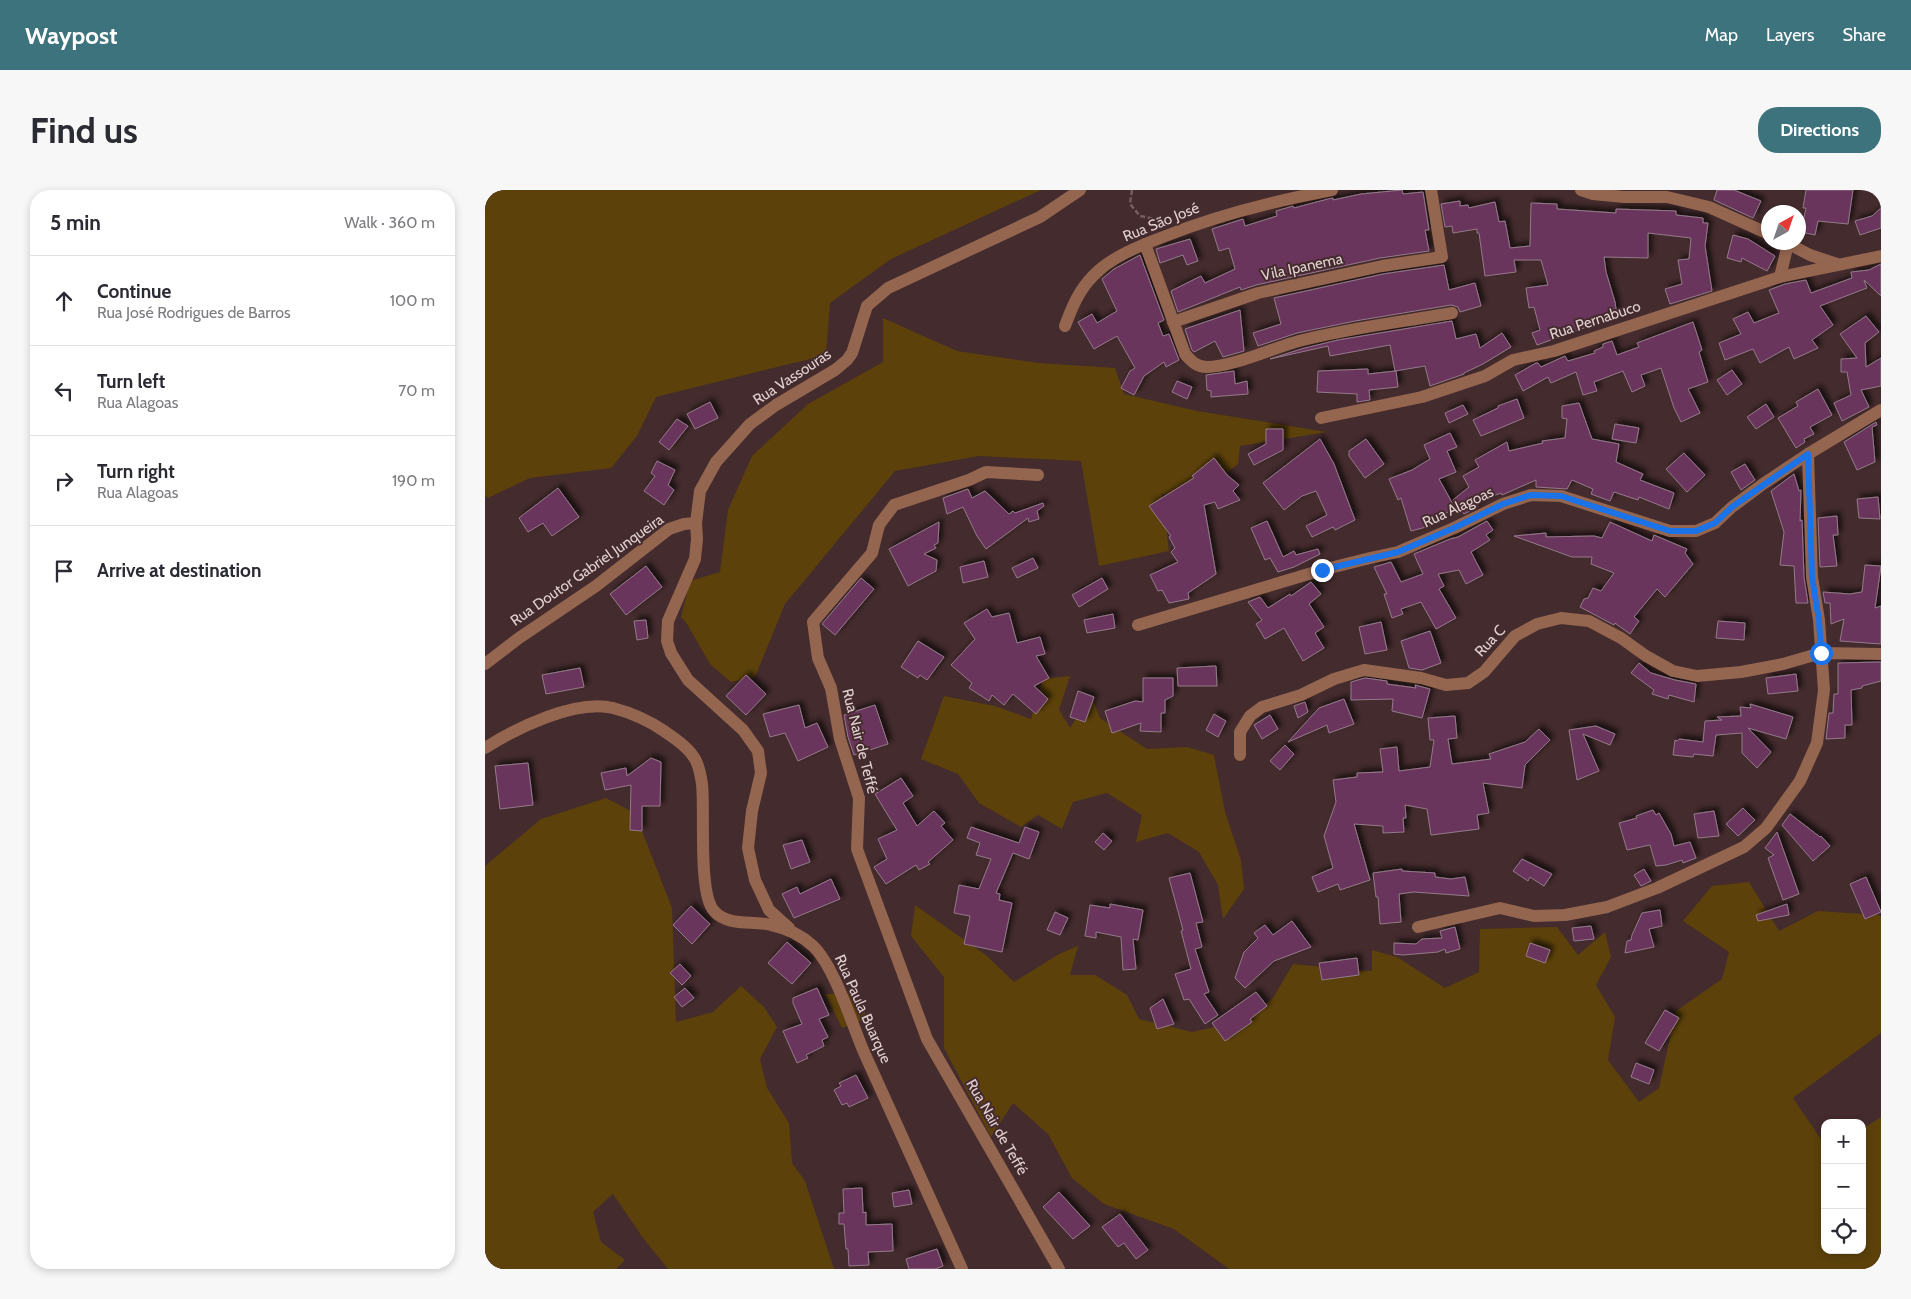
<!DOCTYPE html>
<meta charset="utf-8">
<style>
:root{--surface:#fff;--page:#f7f7f7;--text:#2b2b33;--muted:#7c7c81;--line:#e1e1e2;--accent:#3d737d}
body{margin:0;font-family:Cabin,sans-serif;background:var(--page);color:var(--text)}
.controls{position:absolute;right:15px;bottom:15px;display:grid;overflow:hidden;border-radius:10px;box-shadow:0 2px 8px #0003}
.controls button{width:45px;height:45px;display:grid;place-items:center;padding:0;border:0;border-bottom:1px solid var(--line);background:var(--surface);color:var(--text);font:25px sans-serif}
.compass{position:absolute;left:1276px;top:15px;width:45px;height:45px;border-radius:50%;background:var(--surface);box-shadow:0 2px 8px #0003;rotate:40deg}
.stop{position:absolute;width:15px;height:15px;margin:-11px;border:4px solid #1a73e8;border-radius:50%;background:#fff}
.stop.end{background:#1a73e8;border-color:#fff;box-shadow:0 1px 5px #0008}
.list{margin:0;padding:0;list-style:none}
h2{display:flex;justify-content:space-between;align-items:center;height:65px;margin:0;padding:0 20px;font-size:21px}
h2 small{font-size:16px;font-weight:400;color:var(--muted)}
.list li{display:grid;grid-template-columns:32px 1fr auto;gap:15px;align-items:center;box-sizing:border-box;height:90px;padding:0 20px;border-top:1px solid var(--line)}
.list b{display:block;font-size:19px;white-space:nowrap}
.list p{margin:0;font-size:16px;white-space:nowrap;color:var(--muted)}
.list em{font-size:16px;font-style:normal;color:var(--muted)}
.icon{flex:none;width:28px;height:28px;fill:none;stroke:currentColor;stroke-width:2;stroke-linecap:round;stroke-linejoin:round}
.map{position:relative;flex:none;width:1396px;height:1079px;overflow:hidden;border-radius:20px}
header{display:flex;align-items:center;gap:30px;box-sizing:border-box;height:70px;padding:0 25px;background:var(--accent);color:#fff}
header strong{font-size:24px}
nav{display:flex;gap:28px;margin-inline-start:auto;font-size:18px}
.intro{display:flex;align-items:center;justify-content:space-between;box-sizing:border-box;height:120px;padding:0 30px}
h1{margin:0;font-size:35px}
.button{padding:12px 22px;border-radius:20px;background:var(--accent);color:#fff;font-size:18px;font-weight:700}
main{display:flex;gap:30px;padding:0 30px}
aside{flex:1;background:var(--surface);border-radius:20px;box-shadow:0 2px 8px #0003}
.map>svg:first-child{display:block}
.green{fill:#5c410a}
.building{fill:#6b345b;stroke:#937a8a;filter:url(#shadow)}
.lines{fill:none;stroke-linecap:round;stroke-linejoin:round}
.path{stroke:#755e60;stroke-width:2.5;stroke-dasharray:5 2.5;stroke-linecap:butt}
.minor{stroke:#94654f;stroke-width:12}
.route{stroke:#1a73e8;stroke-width:6}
.labels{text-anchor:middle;stroke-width:4;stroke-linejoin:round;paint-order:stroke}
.street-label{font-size:15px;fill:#e1cfd0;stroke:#442b2d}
</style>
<header>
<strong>Waypost</strong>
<nav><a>Map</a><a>Layers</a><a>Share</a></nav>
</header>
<div class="intro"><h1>Find us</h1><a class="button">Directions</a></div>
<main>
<aside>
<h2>5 min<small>Walk · 360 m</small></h2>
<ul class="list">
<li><svg class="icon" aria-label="ahead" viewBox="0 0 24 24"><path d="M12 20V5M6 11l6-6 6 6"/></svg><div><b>Continue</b><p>Rua José Rodrigues de Barros</p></div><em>100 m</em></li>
<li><svg class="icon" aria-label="left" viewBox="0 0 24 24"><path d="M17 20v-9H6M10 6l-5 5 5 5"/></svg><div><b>Turn left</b><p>Rua Alagoas</p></div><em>70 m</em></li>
<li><svg class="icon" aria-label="right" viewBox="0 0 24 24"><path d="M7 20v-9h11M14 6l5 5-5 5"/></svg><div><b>Turn right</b><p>Rua Alagoas</p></div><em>190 m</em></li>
<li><svg class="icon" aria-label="arrive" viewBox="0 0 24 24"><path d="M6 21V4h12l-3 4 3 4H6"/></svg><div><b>Arrive at destination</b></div></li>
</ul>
</aside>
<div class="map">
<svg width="1396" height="1079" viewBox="0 0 1396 1079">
<defs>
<filter id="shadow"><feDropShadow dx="4" dy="-4" stdDeviation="2.5" flood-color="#0009"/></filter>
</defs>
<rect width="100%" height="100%" fill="#442b2d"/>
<g class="green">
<path d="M0 0H556L406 69 345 113 341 165 171 207 152 246 126 278 45 288 3 308 0 305Z"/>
<path d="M398 128 472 161 554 173 630 178 639 204 712 221 842 242 755 256 753 274 716 303 677 304 684 361 614 376 596 271 494 266 410 281 300 414 270 487 246 492 225 474 202 434 196 427 205 391 235 382 243 320 267 266 323 214 398 172Z"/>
<path d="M585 486 574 520 585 538 606 505 615 528 662 559 702 557 729 565 740 622 756 670 759 699 738 729 733 695 714 662 683 643 651 652 657 625 622 603 588 612 577 639 553 625 536 637 494 613 473 584 436 569 459 506 510 516 546 529 558 489Z"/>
<path d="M121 608 150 623 187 718 191 832 228 822 256 796 279 817 292 837 275 869 282 898 304 933 307 973 320 991 349 1079H183L158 1048 128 1004 108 1022 116 1052 140 1070 131 1079H0V676L56 629Z"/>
<path d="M1264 692 1294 741 1333 721 1394 725 1396 727V843L1308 908 1340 955V1060H1377V939L1396 927V1079H744L689 1039 619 1014 587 988 563 944 528 913 506 947 459 858V787L426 746 430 715 502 766 529 792 574 764 593 756 585 785H610L642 805 654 829 707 842 758 831 788 808 808 774C834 776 861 781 887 781V760L912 767 960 798 994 782 995 739 1072 737 1093 765 1120 742 1126 767 1111 795 1130 827 1123 870 1154 912 1174 898 1191 821 1237 789 1244 762 1198 731 1227 696Z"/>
<path d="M369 803 383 828 357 838 340 804Z"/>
</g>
<g class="building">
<path d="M917 0 918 4 938 2 944 40H940L944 61 895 68 771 95 756 100 755 97 693 122 686 101 716 86 720 93 750 79 744 58 734 61 727 39 758 29 760 36 792 26 791 21 808 16 809 18 843 9 848 8V10L876 4Z"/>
<path d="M1232 0H1249L1276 11 1268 28 1229 10Z"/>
<path d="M1321 0H1368L1363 34 1333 31 1330 45 1316 42 1321 18H1318Z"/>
<path d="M975 11V16L983 15 984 18 1010 12 1014 32 1020 31 1025 58 1045 56 1046 13 1072 14V19L1131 23V19L1191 21V25L1218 28V33H1223L1220 56 1227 101 1185 114 1180 99 1197 94 1193 70 1204 69 1206 48 1163 43V68L1119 67 1121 82 1130 112 1132 126 1052 155 1047 143 1055 140 1049 117 1044 118 1041 98 1063 95 1056 70H1029L1031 82 1000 86 994 43H992V39L968 43 967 36 960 37 956 14Z"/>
<path d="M1396 18V38L1375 45 1370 31 1387 26Z"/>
<path d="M1248 45 1263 49 1290 66 1282 81 1257 68 1256 72 1242 68Z"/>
<path d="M705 49 713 71 702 75 698 65 675 73 671 59Z"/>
<path d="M655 65 679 130 673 133 678 146 684 144 694 170 681 177 679 172 659 186 649 205 636 198 645 181 650 178 632 146 609 159 593 132 607 124 612 133 632 121 617 89 629 79Z"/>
<path d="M1396 74V106L1379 90 1382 98 1335 116 1348 135 1327 150 1333 158 1309 169 1304 157 1275 173 1268 159 1240 170 1234 153 1256 144 1248 129 1263 122 1269 133 1294 123 1284 100 1300 94 1321 90 1326 103 1367 88 1366 82 1384 80Z"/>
<path d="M959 75 964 100 990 93 996 116 975 122 973 117 966 115 870 131 812 143 773 156 768 143 796 134 789 108 898 84Z"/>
<path d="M755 120 759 161 738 167 730 151 709 162 707 160 700 139Z"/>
<path d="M1381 126 1394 142 1380 153 1381 177 1396 168V196L1376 200 1384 217 1357 231 1349 213 1366 205 1362 182H1356V169L1372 168 1355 144Z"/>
<path d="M967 131 971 149 991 144 995 158 1017 143 1026 157 998 174 979 183V184L945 196 940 176 910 181 905 155 845 166 843 156 785 169 816 159 853 150Z"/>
<path d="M1208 132 1217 160 1214 162 1223 192 1203 199 1215 223 1196 232 1189 218 1176 178 1156 185 1160 196 1147 202 1138 181 1109 192 1112 201 1098 205 1091 182 1066 193 1063 187 1038 201 1030 185 1051 173H1053L1056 177 1080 166 1083 171 1110 163 1109 161 1118 157V154L1127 151 1132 165 1154 157 1152 153Z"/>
<path d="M883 179V184L911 181 913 197 884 200 885 210 872 212V204L832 202 833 181Z"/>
<path d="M1247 180 1257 194 1242 205 1232 190Z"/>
<path d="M749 181 750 194 762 191 763 204 726 207V201L722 200 721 185Z"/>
<path d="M692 191 707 197 702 209 687 202Z"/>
<path d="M1333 199 1347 225 1325 237 1329 244 1319 249 1320 252 1311 258 1293 228 1313 216 1311 212Z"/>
<path d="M1032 209 1039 228 996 246 988 230 1013 218V216Z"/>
<path d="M225 212 233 228 210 239 202 224Z"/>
<path d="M1094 213 1107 249 1134 254 1131 272 1158 284 1155 290 1189 303 1184 319 1154 307 1153 310 1129 302 1125 311 1106 304 1108 299 1087 290 1082 299 1051 297V290L1017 305 1016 303 990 313 993 317 979 324 968 310 984 297 978 286 994 277 990 270 1022 252 1024 261 1058 253 1057 251 1080 248 1082 229 1077 228V216Z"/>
<path d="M1281 214 1289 227 1271 239 1262 227Z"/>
<path d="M978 215 983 224 964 233 960 223Z"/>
<path d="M192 229 203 236 184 260 174 252Z"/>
<path d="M1391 232 1392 235 1387 237 1390 272 1372 280 1359 252Z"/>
<path d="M1130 234 1154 238 1151 253 1127 249Z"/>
<path d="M781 239H798V260L769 275 763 264 781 254Z"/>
<path d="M965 243 972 257 962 261 971 282 954 289 970 318 944 333 945 336 926 341 916 308 913 310 904 289 927 280 945 269 939 255Z"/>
<path d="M835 249 849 274 870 330 850 340 848 337 827 347 821 336 842 325 831 301 817 306 799 320 778 293Z"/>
<path d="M881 249 899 274 880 288 864 266V261Z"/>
<path d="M1199 263 1220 285 1202 302 1181 279Z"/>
<path d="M729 268 742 285 754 295 748 301 755 310 733 319 730 312 719 315 731 384 703 403 704 409 684 413 677 400 673 401 665 385 693 372 686 362 690 358 684 347 686 346 664 316 709 288 707 286Z"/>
<path d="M172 271 190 280 183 295 189 300 179 315 159 301 170 286 166 283Z"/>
<path d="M1260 274 1270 290 1256 300 1246 282Z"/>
<path d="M1309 284 1314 301 1316 300 1315 331 1317 330 1319 387 1323 413H1311L1309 376 1295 375 1299 342 1286 301Z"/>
<path d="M73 298 94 327 67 346 58 333 43 342 34 328Z"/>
<path d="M483 299 487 308 500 301 524 324 528 321 530 323 558 313 559 316 552 321 554 329 544 332 543 328 501 359 492 346 478 317 462 324 458 308Z"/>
<path d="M1393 307 1395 329 1374 328 1372 309Z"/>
<path d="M1352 326 1353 345H1348L1352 376 1335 377 1333 328Z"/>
<path d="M782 331 798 367 809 361 811 365 833 359 835 364 809 377 793 382 785 368 780 370 766 338Z"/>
<path d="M1002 331 1008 340 1001 345 1005 350 986 362 998 385 981 394 974 380 953 384 959 396 954 399 971 428 951 439 936 412 916 419 918 424 907 428 899 404H902L889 377 906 372 916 392 938 384 929 364 965 349 973 347Z"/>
<path d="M454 332 453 353 449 355 451 358 439 364 452 370 451 381 423 396 404 359Z"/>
<path d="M1125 332 1167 351 1169 345 1202 359 1200 363 1208 374 1180 407 1172 399 1149 427 1154 431 1145 444 1130 433 1129 435 1095 417 1099 409 1103 408 1108 398 1116 401 1129 383 1106 374 1107 367H1087L1029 346 1061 343V347L1109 346 1117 348Z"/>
<path d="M548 368 553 378 532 388 527 378Z"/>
<path d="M499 371 503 387 478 393 475 377Z"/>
<path d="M1380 375 1396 376 1390 418 1396 416V454L1355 451 1359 429 1346 434 1345 413H1340L1338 402 1365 404 1377 402Z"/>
<path d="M161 376 177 397 141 425 125 404Z"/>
<path d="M376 388 389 399 350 445 337 434Z"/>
<path d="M617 388 623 399 594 417 587 405Z"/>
<path d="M826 392 836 404 824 414 839 437 830 443 839 458 818 471 799 438 780 449 771 434 777 430 763 412 775 407 783 418 805 404 806 406Z"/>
<path d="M502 419 507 427 524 423 532 453 555 447 560 464 551 466 564 488 549 496 563 509 551 524 528 504 519 515 507 505 504 511 484 498 487 493 466 475 490 449 479 433Z"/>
<path d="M628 424 630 438 602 443 599 430Z"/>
<path d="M161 430 163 448 152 450 149 431Z"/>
<path d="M1233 431 1260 433 1259 450 1231 448Z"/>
<path d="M896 432 902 460 880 464 874 437Z"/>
<path d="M945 441 956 473 937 480 924 478 916 451Z"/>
<path d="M433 451 459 467 442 490 435 485 433 488 416 477Z"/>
<path d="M1396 472V491L1377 496V498L1366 500 1367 535H1360V548L1341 549 1344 523H1348L1349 504H1353V473Z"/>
<path d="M1154 473 1166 483 1190 490 1211 494 1209 512 1184 505 1183 509 1167 504 1169 500 1146 483Z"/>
<path d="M731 476 732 496H693L692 478Z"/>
<path d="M95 478 99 497 61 504 57 485Z"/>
<path d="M1311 484 1313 501 1283 504 1281 488Z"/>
<path d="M261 485 281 504 261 525 241 506Z"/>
<path d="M658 488H688V506L680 510V523H676V542L655 541 656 533 627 543 620 521 650 511 658 512Z"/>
<path d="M880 488 902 491V494L931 498 930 495 945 499 937 528 907 521 908 509 866 510V492Z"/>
<path d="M593 501 609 507 600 532 585 527Z"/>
<path d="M859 509 869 534 844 543 842 535 803 552 834 518Z"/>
<path d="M820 512 823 522 813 528 809 516Z"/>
<path d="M1265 514 1308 527 1301 549 1263 538 1286 562 1272 578 1257 563V543L1231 545 1228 566 1209 564 1208 567 1188 565 1190 550 1192 551 1194 549 1218 552 1220 531 1237 530 1232 527 1256 526 1255 517 1266 518Z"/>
<path d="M314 515 320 538 332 533 343 557 313 571 300 543 285 547 278 524Z"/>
<path d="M390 515 403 554 369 565 363 547 359 525Z"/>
<path d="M729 524 741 531 733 547 721 540Z"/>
<path d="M785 525 793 539 777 549 769 535Z"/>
<path d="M970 526 972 548 963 549 967 574 1006 569 1004 564 1040 552 1054 539 1065 550 1040 575 1037 598 998 593 1004 623 992 625 994 639 946 645 942 619 920 615 921 628H918L919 642 898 643V636L869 634 885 690 855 700 853 694 833 702 827 687 848 678 839 646 851 612 848 590 872 587V583L898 582 895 559 912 557 914 581 945 577 949 550H945L943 528Z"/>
<path d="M1111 536 1130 544 1125 555 1098 544 1114 581 1092 590 1084 540Z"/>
<path d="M800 555 809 564 795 580 785 571Z"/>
<path d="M166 568 176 572 175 616H157V641L145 640 146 595 120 600 116 583 141 578 142 586Z"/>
<path d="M43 573 48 615 15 619 10 576Z"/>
<path d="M416 588 428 606 418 613 432 636 449 621 460 633 456 636 468 650 443 672 445 674 434 680 431 675 401 694 389 677 402 669 393 649 412 640 390 604Z"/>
<path d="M1258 618 1270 630 1253 646 1241 634Z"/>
<path d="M1168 620 1171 625 1174 623 1186 644 1189 656 1205 652 1211 668 1198 673 1197 670 1181 675 1171 676 1165 655 1142 660 1134 633 1152 628 1151 626Z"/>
<path d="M1229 621 1234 646 1213 648 1209 624Z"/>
<path d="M1305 624 1335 647 1336 646 1345 656 1328 671 1297 635Z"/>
<path d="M486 637 534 653 540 637 554 642 544 669 528 663 511 703 515 704 514 710 527 713 517 762 479 754 485 726 469 723 474 695 494 699 506 669 491 665 495 653 482 648Z"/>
<path d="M1292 642 1314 704 1298 710 1283 668 1289 665 1280 658Z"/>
<path d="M618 643 627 651 619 660 610 652Z"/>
<path d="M317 650 325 672 306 679 298 655Z"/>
<path d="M1037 669 1067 684 1059 696 1045 687 1043 691 1028 681Z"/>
<path d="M917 679V681L950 683V687L966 689 980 687 984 706 929 702 914 704 916 732 895 734 893 707H891L888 683Z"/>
<path d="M1159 679 1166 691 1156 696 1149 685Z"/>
<path d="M705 683 718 732 711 733 717 757 710 759 724 802 719 804 733 825 720 834 704 809 699 810 690 784 706 779 696 741 698 740 684 688Z"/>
<path d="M1381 687 1396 722 1380 729 1365 694Z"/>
<path d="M346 689 355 709 309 728 297 704 312 697 315 704Z"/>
<path d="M625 714 658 720 653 750 648 749 651 779 638 780 636 747 611 742V748L600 746 605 715 625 718Z"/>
<path d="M1302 714 1304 725 1273 731 1271 725Z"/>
<path d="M206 716 225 734 207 754 188 735Z"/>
<path d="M1175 720 1177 736 1164 739 1169 757 1140 763 1142 751 1146 750 1147 745 1157 723Z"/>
<path d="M570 722 583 728 575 745 562 740Z"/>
<path d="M807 731 826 757 789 771 760 798 750 788 759 762 773 748 769 743 780 735 788 745Z"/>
<path d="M1106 736 1109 749 1089 751 1087 738Z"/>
<path d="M970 737 975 759 961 763 960 759 953 762 918 765 909 764V753L931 754 937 749 957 748 955 741Z"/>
<path d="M302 752 326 773 307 794 283 773Z"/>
<path d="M1045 753 1065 760 1060 773 1041 766Z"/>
<path d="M872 768 874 785 837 790 834 773Z"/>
<path d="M195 774 206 786 197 795 185 783Z"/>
<path d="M200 798 209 808 197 817 189 807Z"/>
<path d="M332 798 344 825 334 829 343 847 337 850 339 856 321 865 323 868 312 873 298 841 317 834 308 813V808Z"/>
<path d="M771 802 782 816 765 829 767 832 740 851 727 833Z"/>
<path d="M678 809 689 834 672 839 665 818Z"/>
<path d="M1180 820 1194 828 1174 861 1160 853Z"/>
<path d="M1151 873 1169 880 1164 894 1146 887Z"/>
<path d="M371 885 383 908 364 917 362 913 357 915 349 900 356 896 354 893Z"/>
<path d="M377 998 378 1023 381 1022V1035L407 1034 408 1061 383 1062 384 1075 364 1076 363 1059H361L359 1034H354V1023H359L358 999Z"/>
<path d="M424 1000 427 1014 409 1017 407 1003Z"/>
<path d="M574 1002 605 1036 588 1049 558 1017Z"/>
<path d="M635 1024 663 1060 651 1069 639 1053 633 1057 617 1037Z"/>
<path d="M452 1059 458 1076 450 1079H424L421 1069Z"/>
</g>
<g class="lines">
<path class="path" d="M647 0 645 14 655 26 681 31"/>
<g class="minor">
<path d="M1096 0 1108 4 1139 7H1182L1224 17 1284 44"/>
<path d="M1300 52 1325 65 1352 74"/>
<path d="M660 54 700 164C707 172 712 177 722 177 747 177 788 158 814 151 864 138 916 132 967 123"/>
<path d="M1295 87 1303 54"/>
<path d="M688 132 773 103 897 76 957 67 946 0"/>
<path d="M580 136C587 117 594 100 608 86 626 67 654 56 678 47 733 25 789 11 847 0"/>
<path d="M836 228 937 207 1000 186 1028 170 1069 161 1295 87 1396 66"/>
<path d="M553 285 501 282 484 290 409 315 394 335 387 363 328 432 333 468 346 498 355 549 374 608 372 659 442 849 574 1079"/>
<path d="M211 333 215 301 231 272 265 234 291 215 350 180 362 170 367 163 382 116 403 98 555 27 595 0"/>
<path d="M653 435 837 380 885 368 913 362 969 338 1018 314 1046 305 1076 306 1185 341H1211L1230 333 1247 317 1278 294 1323 264 1396 220"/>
<path d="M0 474 34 448 111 396 184 339 199 334 211 333 212 349 210 369 183 431 182 451 186 463 203 490 258 540 273 561 276 583 267 621 263 658 270 690 284 720 304 738"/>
<path d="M0 558C31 538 91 509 128 518 147 523 163 530 179 541 188 547 202 556 208 566 213 572 216 587 217 594 220 621 213 704 229 721 243 737 268 730 286 735 301 738 317 746 328 756 349 776 366 831 378 860 411 933 444 1006 477 1079"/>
<path d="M755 565V542L765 526 777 517 816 505 849 489 879 480 936 488 961 495 983 493 999 482 1030 446 1052 434 1076 428 1104 431 1136 448 1161 466 1188 481 1212 486 1256 482 1298 474 1336 463 1396 464"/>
<path d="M933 737 1015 718 1049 726 1080 725 1122 717 1172 698 1259 657 1281 638 1315 591 1332 553 1339 500 1334 430 1327 387 1323 264"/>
</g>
</g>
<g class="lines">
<path class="route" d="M837 380 913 362 969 338 1018 314 1046 305 1076 306 1185 341H1211L1230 333 1247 317 1323 264 1327 387 1334 430 1336 463"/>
</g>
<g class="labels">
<g class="street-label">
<text transform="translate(676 32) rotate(-22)" y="5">Rua São José</text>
<text transform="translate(817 77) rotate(-12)" y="5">Vila Ipanema</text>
<text transform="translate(1110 130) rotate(-18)" y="5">Rua Pernabuco</text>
<text transform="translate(307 187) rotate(-33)" y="5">Rua Vassouras</text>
<text transform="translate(973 317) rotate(-25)" y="5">Rua Alagoas</text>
<text transform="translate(102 380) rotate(-35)" y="5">Rua Doutor Gabriel Junqueira</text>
<text transform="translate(1005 451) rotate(-47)" y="5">Rua C</text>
<text transform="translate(375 551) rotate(76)" y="5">Rua Nair de Teffé</text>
<text transform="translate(378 819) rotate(66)" y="5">Rua Paula Buarque</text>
<text transform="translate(512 937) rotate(60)" y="5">Rua Nair de Teffé</text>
</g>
</g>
</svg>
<div class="controls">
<button>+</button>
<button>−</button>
<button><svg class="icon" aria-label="locate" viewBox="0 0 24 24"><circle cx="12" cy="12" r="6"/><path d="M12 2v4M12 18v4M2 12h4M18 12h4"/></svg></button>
</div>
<svg class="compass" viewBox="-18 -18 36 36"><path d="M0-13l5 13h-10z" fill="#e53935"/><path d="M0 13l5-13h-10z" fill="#7c7c81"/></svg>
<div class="stop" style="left:1336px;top:463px"></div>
<div class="stop end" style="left:837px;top:380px"></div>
</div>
</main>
